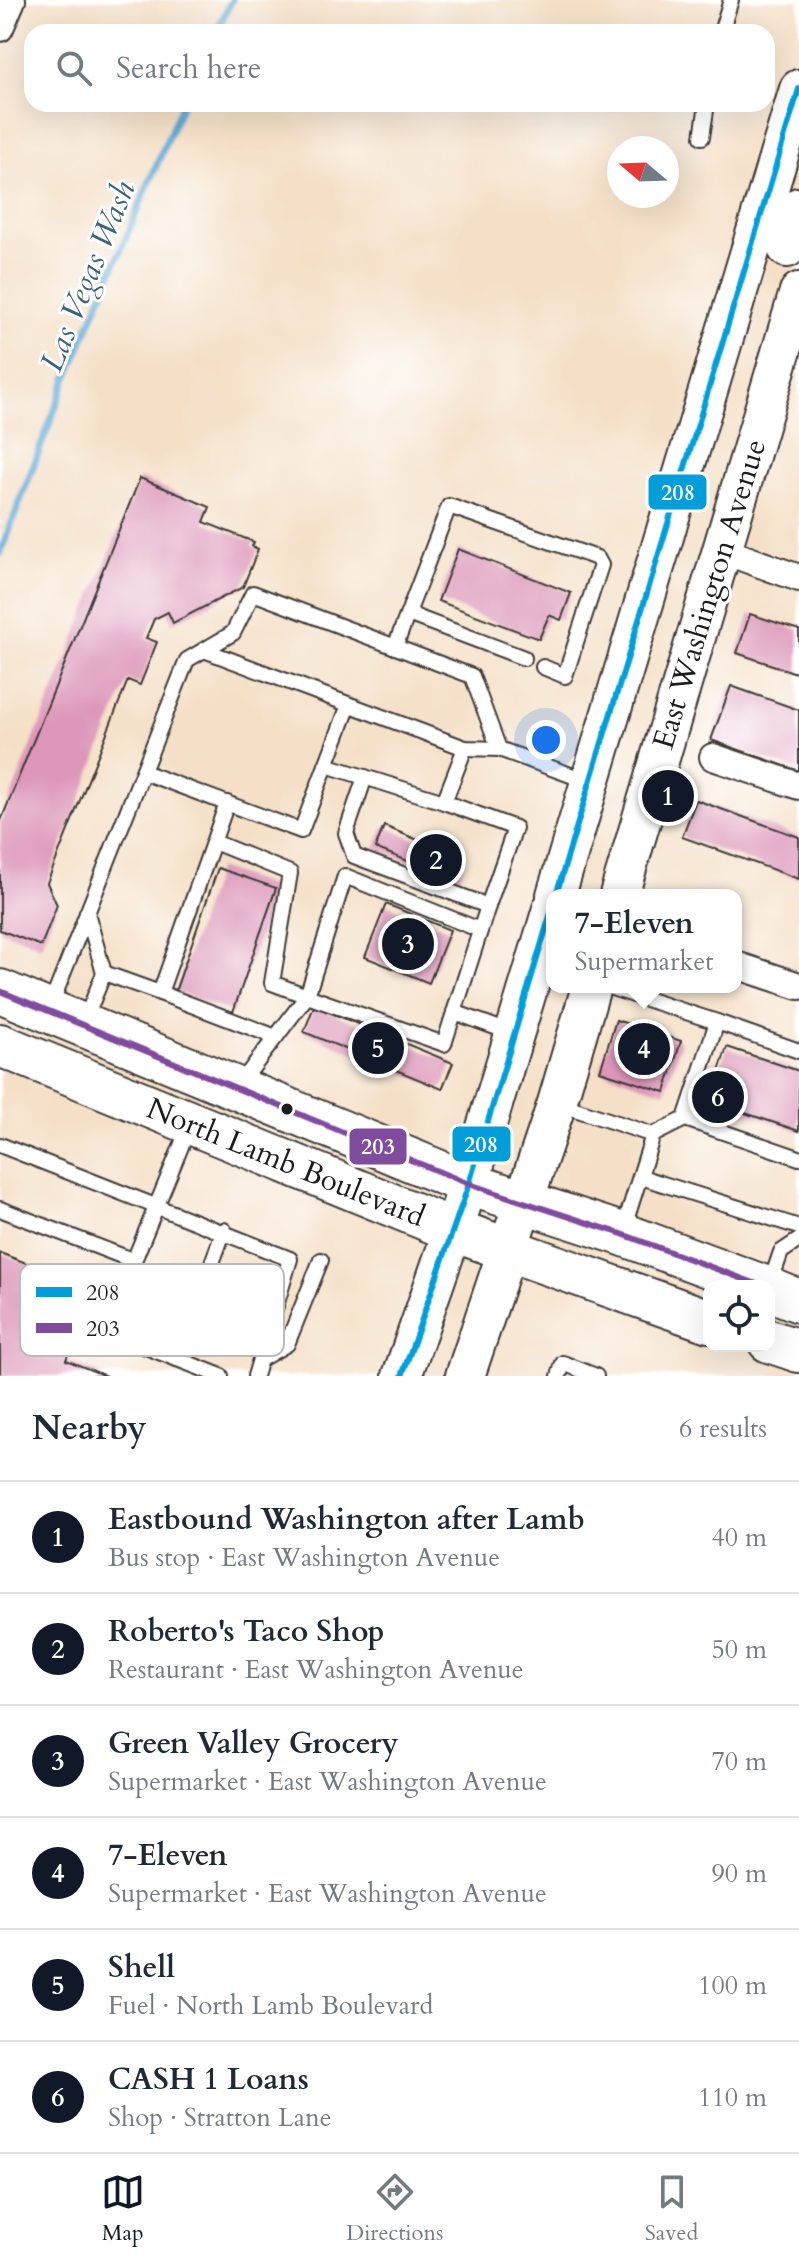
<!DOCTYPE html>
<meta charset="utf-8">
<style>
:root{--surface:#fff;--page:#f6f6f7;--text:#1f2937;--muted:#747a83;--line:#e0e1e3;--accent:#111827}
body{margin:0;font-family:Cardo,serif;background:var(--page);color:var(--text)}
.controls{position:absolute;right:24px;bottom:24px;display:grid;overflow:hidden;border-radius:16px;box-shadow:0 8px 32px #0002}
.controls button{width:72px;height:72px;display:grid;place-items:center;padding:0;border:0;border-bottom:2px solid var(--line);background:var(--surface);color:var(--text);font:40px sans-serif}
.compass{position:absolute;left:607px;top:136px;width:72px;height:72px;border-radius:50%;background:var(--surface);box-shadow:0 8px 32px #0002;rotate:289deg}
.you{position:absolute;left:546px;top:740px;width:28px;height:28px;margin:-20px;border:6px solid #fff;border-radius:50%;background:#1a73e8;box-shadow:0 0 0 12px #1a73e833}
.badge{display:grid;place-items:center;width:52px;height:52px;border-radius:50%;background:var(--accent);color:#fff;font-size:26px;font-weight:700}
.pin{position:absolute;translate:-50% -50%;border:4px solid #fff;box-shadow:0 2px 8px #0006}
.popup{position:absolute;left:546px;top:889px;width:196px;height:104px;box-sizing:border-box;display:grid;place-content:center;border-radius:16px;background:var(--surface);filter:drop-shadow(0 2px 6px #0005);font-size:26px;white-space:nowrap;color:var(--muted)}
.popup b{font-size:30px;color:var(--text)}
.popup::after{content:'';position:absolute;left:50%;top:100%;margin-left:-16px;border:16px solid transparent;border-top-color:var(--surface)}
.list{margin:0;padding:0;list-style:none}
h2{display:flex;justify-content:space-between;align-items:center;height:104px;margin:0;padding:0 32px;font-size:34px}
h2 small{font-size:26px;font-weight:400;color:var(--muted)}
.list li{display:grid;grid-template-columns:52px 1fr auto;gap:24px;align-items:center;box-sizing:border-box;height:112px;padding:0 32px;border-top:2px solid var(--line)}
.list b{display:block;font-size:30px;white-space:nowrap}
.list p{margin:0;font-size:26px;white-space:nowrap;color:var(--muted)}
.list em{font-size:26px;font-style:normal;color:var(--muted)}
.icon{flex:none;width:44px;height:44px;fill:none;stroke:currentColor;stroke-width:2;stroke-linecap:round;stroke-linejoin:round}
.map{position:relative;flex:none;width:799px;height:1376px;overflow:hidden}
.search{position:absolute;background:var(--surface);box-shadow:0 8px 32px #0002;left:24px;right:24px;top:24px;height:88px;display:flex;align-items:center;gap:20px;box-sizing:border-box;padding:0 28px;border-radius:24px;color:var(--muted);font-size:30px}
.sheet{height:776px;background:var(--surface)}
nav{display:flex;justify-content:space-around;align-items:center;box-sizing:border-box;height:112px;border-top:2px solid var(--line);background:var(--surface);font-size:22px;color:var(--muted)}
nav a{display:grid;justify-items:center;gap:4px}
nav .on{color:var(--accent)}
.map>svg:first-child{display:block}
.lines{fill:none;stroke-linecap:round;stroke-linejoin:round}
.stream{stroke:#5aa7d3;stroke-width:7}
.building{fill:#dd98b9}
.lane-casing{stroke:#3d3936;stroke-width:18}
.street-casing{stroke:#3d3936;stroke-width:30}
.secondary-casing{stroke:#3d3936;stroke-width:42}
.primary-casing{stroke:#3d3936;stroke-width:46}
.lane{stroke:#fff;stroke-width:14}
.street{stroke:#fff;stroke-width:26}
.secondary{stroke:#fff;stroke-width:38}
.primary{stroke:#fff;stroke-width:42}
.bus-1-casing{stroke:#fff;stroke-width:12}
.bus-2-casing{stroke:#fff;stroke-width:12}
.bus-1{stroke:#039eda;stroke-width:6}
.bus-2{stroke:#804c9e;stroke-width:6}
.bus-dot{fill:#1c1c1c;stroke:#fff;stroke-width:3}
.labels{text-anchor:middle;stroke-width:6;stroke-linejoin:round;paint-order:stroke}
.street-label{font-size:30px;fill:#1c1c1c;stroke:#fff}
.water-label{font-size:32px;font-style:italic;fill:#3b6278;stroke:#fff}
.key{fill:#fff;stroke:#bbb;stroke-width:2}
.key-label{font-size:22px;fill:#1c1c1c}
.line-badge{stroke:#fff;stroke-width:3}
.badge-label{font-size:22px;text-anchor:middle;font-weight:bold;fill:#fff}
</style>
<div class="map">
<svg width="799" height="1376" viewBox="0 0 799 1376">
<rect width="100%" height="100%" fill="#fff"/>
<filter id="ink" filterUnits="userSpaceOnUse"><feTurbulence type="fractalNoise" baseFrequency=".0125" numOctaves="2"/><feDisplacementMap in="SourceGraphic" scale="16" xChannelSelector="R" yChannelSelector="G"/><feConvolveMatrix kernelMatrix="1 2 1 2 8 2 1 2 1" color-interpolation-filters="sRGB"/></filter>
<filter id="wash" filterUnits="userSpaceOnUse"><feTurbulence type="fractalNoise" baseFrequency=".006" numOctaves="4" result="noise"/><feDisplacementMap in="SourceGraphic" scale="32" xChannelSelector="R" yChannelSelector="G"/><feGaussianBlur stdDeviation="1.8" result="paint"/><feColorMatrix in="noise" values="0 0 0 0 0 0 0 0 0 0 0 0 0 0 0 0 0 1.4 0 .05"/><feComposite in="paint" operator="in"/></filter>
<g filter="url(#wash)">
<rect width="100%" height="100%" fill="#f5e0c7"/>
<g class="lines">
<g class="stream">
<path d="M216 32 232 0"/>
<path d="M0 554 63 388 182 104"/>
</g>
</g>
<g id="blocks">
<g class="building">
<path d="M140 478 210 507 204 522 254 542 252 546 258 549 243 587 173 623 168 612 154 619 146 638 157 642 140 685 128 680 47 883 57 905 41 946 0 930V823Z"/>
<path d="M458 549 571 593 561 620 549 615 539 639 438 601Z"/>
<path d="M750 614 799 630V674L737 653Z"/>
<path d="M731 686 799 710V771L711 740Z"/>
<path d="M696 800 799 837V879L682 837Z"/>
<path d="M384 826 462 858 464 865 458 881 375 848Z"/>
<path d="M218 868 276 888 233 1012 175 992Z"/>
<path d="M386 904 450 930 429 983 365 957Z"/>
<path d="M314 1006 453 1063 442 1089 304 1032Z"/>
<path d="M616 1020 681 1041 665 1092 600 1071Z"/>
<path d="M727 1047 799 1071V1131L709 1101Z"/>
<path d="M0 1253 50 1272 45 1286 88 1303 66 1360 106 1376H0Z"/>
</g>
</g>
</g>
<g filter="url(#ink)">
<use href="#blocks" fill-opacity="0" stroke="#3d3936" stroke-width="2"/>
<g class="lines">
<defs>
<g id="lane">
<path d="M721 32 731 0"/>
<path d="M702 137 707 104"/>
<path d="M408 614 524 658"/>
<path d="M395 647 449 506 597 558 601 565 565 676 543 667"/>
<path d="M204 650 465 748 499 749"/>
<path d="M326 765 444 802 465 748"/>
<path d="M143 772 301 831 349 705"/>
<path d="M365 777 346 833 354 856 488 906 515 828 444 802"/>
<path d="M214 842 290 873 272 983 307 996 345 876 480 930"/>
<path d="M87 913 104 973"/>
<path d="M160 993 276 1037"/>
<path d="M50 1007 187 660 233 633 253 593 472 676 499 749 590 782"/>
<path d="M454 1012 514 1034"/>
<path d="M85 1020 104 973 160 993 227 803"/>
<path d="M717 1022 799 1051"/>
<path d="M240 1084 307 996 444 1044 488 906"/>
<path d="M557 1103 653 1135 685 1119 717 1022 609 987"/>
<path d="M685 1119 799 1158"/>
<path d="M189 1127 105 1331 221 1376"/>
<path d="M0 1145 290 1259 255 1376"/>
<path d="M641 1177 799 1227"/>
<path d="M0 1209 132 1260"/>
<path d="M623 1230 653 1135"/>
<path d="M770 1284 781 1252 799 1240"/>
<path d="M177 1359 224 1230"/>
<path d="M261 1359 287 1344 321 1260"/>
<path d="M559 1376 563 1363 596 1376"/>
</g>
<g id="street">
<path d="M0 28 12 0"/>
<path d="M721 550 799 578"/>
<path d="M713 757 799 786"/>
<path d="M736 965 799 986"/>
</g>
<g id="secondary">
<path d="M787 248 799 207"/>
<path d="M556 895 799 89"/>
<path d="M619 895 799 292"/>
<path d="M402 1376 469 1184 552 909"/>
<path d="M465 1376 557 1103 591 987"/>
</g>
<g id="primary">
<path d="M0 991 469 1184 622 1234 762 1286"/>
<path d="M0 1045 453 1230 709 1321"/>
<path d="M769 1289 799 1301"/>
<path d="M769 1341 799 1351"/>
</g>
</defs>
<use href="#lane" class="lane-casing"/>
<use href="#street" class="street-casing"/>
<use href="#secondary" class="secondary-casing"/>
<use href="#primary" class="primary-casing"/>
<use href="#lane" class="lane"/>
<use href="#street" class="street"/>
<use href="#secondary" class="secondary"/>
<use href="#primary" class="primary"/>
<defs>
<g id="bus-1">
<path d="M556 895 799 89"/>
<path d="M402 1376 469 1184 552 909"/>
</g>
<path id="bus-2" d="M0 991 469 1184 622 1234 762 1286"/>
</defs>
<use href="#bus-1" class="bus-1-casing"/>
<use href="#bus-2" class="bus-2-casing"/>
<use href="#bus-1" class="bus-1"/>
<use href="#bus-2" class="bus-2"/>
</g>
</g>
<circle class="bus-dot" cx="287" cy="1109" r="7"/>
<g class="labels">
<g class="street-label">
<text transform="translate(709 594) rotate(-73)" y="10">East Washington Avenue</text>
<text transform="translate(286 1162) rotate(22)" y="10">North Lamb Boulevard</text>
</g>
<g class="water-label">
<text transform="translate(87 276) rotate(-68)" y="11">Las Vegas Wash</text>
</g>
</g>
<rect x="20" y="1264" width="264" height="92" rx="12" class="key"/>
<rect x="36" y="1287" width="36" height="10" fill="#039eda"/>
<rect x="36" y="1323" width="36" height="10" fill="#804c9e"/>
<g class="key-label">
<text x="86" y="1300">208</text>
<text x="86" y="1336">203</text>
</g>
<g class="line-badge">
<rect x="647" y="473" width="61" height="38" rx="8" fill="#039eda"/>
<rect x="451" y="1125" width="61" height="38" rx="8" fill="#039eda"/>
<rect x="348" y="1127" width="60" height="39" rx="8" fill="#804c9e"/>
</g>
<g class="badge-label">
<text x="678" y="500">208</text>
<text x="481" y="1152">208</text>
<text x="378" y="1154">203</text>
</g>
</svg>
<div class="controls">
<button><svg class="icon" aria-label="locate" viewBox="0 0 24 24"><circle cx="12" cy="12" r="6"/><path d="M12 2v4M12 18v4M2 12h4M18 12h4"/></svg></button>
</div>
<svg class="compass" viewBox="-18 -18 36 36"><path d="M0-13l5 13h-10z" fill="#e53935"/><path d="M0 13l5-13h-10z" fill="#747a83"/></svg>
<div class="you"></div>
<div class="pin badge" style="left:668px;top:796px">1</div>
<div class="pin badge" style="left:436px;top:860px">2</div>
<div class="pin badge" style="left:408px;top:944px">3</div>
<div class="pin badge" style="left:644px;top:1049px">4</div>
<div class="popup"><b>7-Eleven</b>Supermarket</div>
<div class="pin badge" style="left:378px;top:1048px">5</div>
<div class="pin badge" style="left:718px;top:1097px">6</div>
<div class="search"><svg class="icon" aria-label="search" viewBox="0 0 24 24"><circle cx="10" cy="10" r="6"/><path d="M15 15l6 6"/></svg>Search here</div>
</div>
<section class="sheet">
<h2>Nearby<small>6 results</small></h2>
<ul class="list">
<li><span class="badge">1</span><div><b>Eastbound Washington after Lamb</b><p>Bus stop · East Washington Avenue</p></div><em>40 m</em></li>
<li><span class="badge">2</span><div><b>Roberto's Taco Shop</b><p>Restaurant · East Washington Avenue</p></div><em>50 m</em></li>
<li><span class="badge">3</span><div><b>Green Valley Grocery</b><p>Supermarket · East Washington Avenue</p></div><em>70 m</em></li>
<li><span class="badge">4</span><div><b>7-Eleven</b><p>Supermarket · East Washington Avenue</p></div><em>90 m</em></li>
<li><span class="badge">5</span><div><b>Shell</b><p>Fuel · North Lamb Boulevard</p></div><em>100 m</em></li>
<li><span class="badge">6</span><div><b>CASH 1 Loans</b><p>Shop · Stratton Lane</p></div><em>110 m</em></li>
</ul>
</section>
<nav>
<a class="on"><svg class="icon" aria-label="map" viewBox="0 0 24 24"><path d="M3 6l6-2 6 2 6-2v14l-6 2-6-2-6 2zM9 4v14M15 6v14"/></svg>Map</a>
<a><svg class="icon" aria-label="directions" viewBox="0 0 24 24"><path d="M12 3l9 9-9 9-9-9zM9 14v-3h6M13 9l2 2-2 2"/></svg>Directions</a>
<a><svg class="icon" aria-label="saved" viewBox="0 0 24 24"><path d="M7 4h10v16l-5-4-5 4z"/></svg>Saved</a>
</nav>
